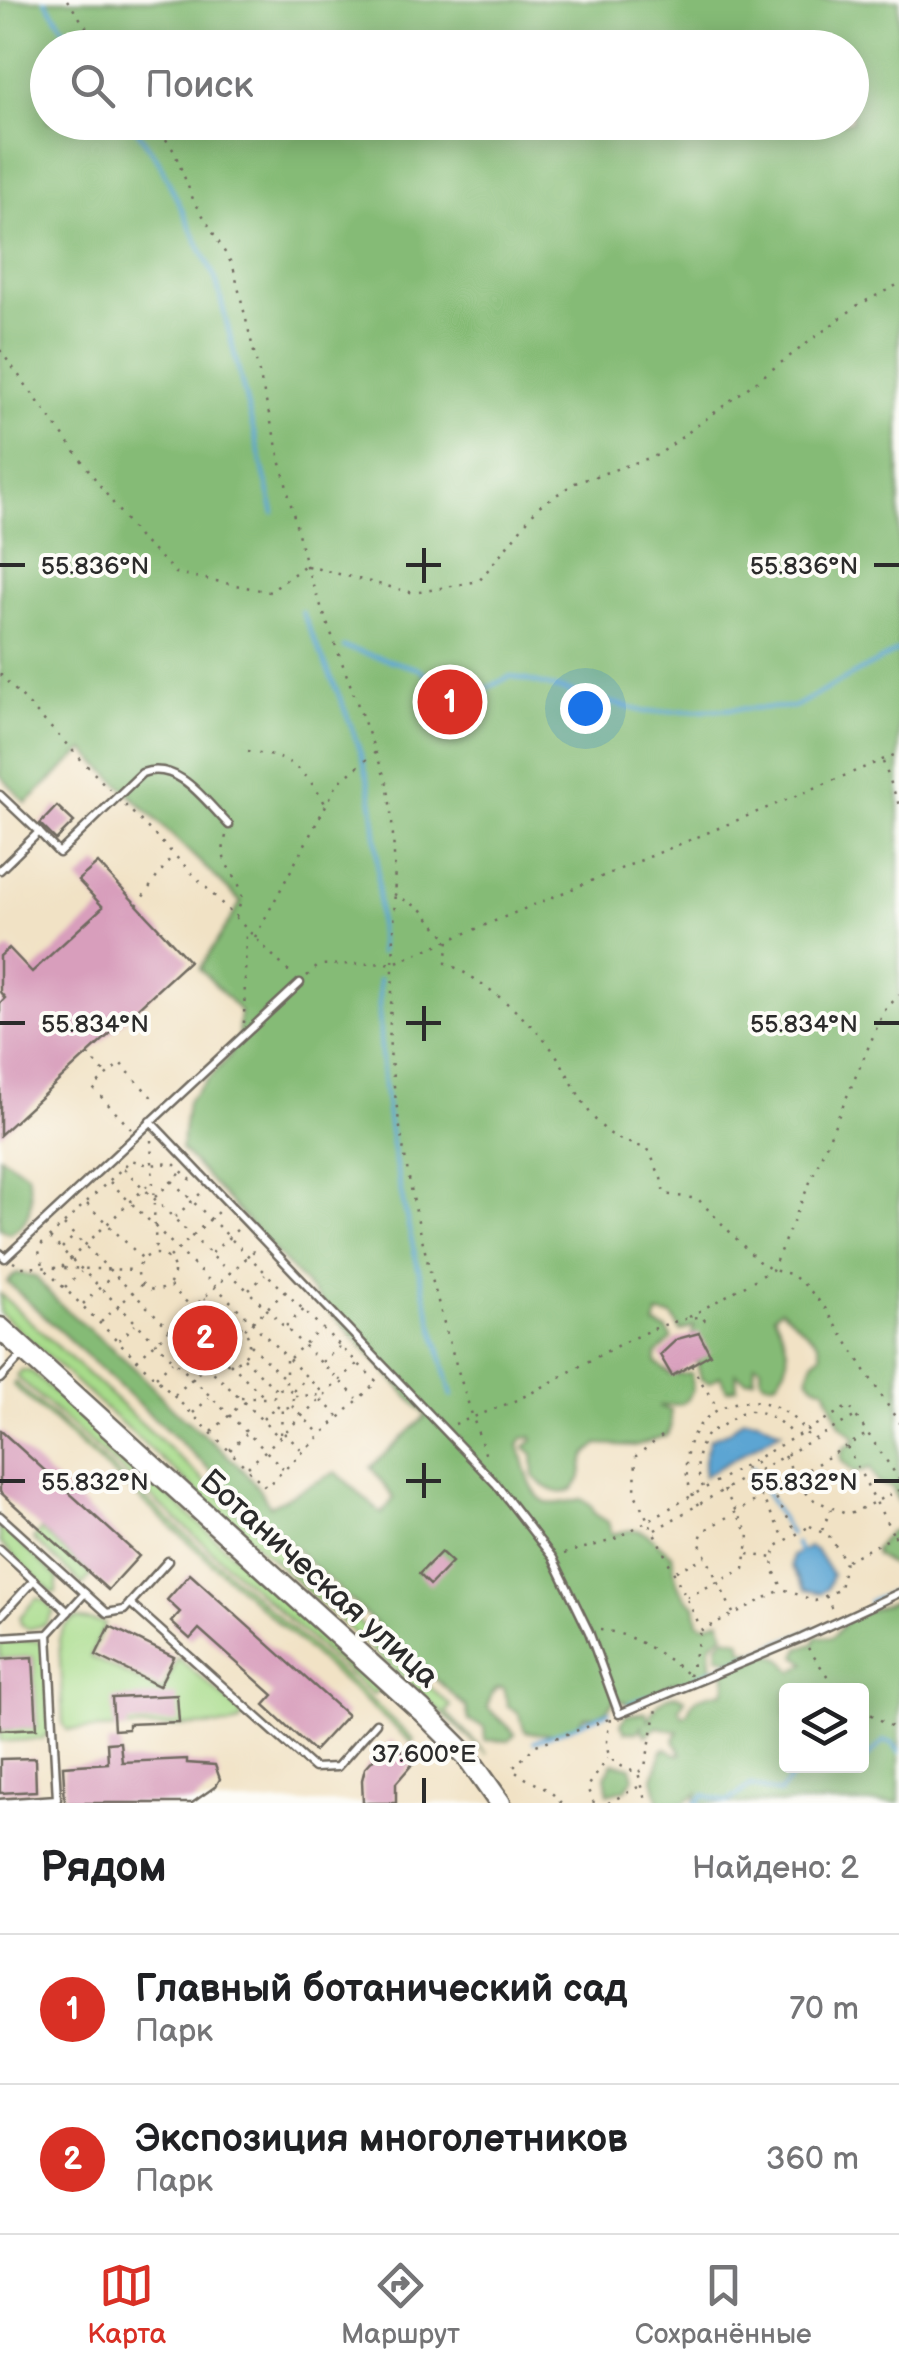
<!DOCTYPE html>
<html lang="ru">
<meta charset="utf-8">
<style>
:root{--surface:#fff;--page:#f2f2f2;--text:#202124;--muted:#757577;--line:#e0e0e0;--accent:#d93025}
body{margin:0;font-family:"Balsamiq Sans",sans-serif;background:var(--page);color:var(--text)}
.controls{position:absolute;right:30px;bottom:30px;display:grid;overflow:hidden;border-radius:10px;box-shadow:0 5px 25px #0003}
.controls button{width:90px;height:90px;display:grid;place-items:center;padding:0;border:0;border-bottom:2px solid var(--line);background:var(--surface);color:var(--text);font:50px sans-serif}
.you{position:absolute;left:585px;top:708px;width:35px;height:35px;margin:-25px;border:8px solid #fff;border-radius:50%;background:#1a73e8;box-shadow:0 0 0 15px #1a73e833}
.badge{display:grid;place-items:center;width:65px;height:65px;border-radius:50%;background:var(--accent);color:#fff;font-size:32px;font-weight:700}
.pin{position:absolute;translate:-50% -50%;border:5px solid #fff;box-shadow:0 2px 10px #0006}
.list{margin:0;padding:0;list-style:none}
h2{display:flex;justify-content:space-between;align-items:center;height:130px;margin:0;padding:0 40px;font-size:42px}
h2 small{font-size:32px;font-weight:400;color:var(--muted)}
.list li{display:grid;grid-template-columns:65px 1fr auto;gap:30px;align-items:center;box-sizing:border-box;height:150px;padding:0 40px;border-top:2px solid var(--line)}
.list b{display:block;font-size:38px;white-space:nowrap}
.list p{margin:0;font-size:32px;white-space:nowrap;color:var(--muted)}
.list em{font-size:32px;font-style:normal;color:var(--muted)}
.icon{flex:none;width:55px;height:55px;fill:none;stroke:currentColor;stroke-width:2;stroke-linecap:round;stroke-linejoin:round}
.map{position:relative;flex:none;width:899px;height:1803px;overflow:hidden}
.search{position:absolute;background:var(--surface);box-shadow:0 5px 25px #0003;left:30px;right:30px;top:30px;height:110px;display:flex;align-items:center;gap:25px;box-sizing:border-box;padding:0 35px;border-radius:55px;color:var(--muted);font-size:38px}
.sheet{height:430px;background:var(--surface)}
nav{display:flex;justify-content:space-around;align-items:center;box-sizing:border-box;height:140px;border-top:2px solid var(--line);background:var(--surface);font-size:28px;color:var(--muted)}
nav a{display:grid;justify-items:center;gap:5px}
nav .on{color:var(--accent)}
.map>svg:first-child{display:block}
.green{fill:#a7db8a;stroke:#69835a;stroke-width:2.5}
.forest{fill:#85bb76;stroke:#587350;stroke-width:2.5;fill-rule:evenodd}
.water{fill:#5ba5d3;stroke:#43687f;stroke-width:2.5}
.lines{fill:none;stroke-linecap:round;stroke-linejoin:round}
.stream{stroke:#5ba5d3;stroke-width:4}
.building{fill:#d89ebc}
.service-casing{stroke:#706b61;stroke-width:11}
.secondary-casing{stroke:#706b61;stroke-width:25}
.path{stroke:#706b61;stroke-width:2.5;stroke-dasharray:2.5 8;stroke-linecap:butt}
.service{stroke:#fff;stroke-width:6}
.secondary{stroke:#fff;stroke-width:20}
.ticks{fill:none;stroke:#2b2b2b;stroke-width:4}
.labels{text-anchor:middle;stroke-width:8;stroke-linejoin:round;paint-order:stroke}
.street-label{font-size:32px;fill:#2b2b2b;stroke:#fdfcf7}
.ticks-label{font-size:25px;text-anchor:middle;fill:#2b2b2b;stroke:#fdfcf7;stroke-width:8;stroke-linejoin:round;paint-order:stroke}
</style>
<div class="map">
<svg width="899" height="1803" viewBox="0 0 899 1803">
<rect width="100%" height="100%" fill="#fdfcf7"/>
<filter id="ink" filterUnits="userSpaceOnUse"><feTurbulence type="fractalNoise" baseFrequency=".01" numOctaves="2"/><feDisplacementMap in="SourceGraphic" scale="20" xChannelSelector="R" yChannelSelector="G"/><feConvolveMatrix kernelMatrix="1 2 1 2 8 2 1 2 1" color-interpolation-filters="sRGB"/></filter>
<filter id="wash" filterUnits="userSpaceOnUse"><feTurbulence type="fractalNoise" baseFrequency=".0048" numOctaves="4" result="noise"/><feDisplacementMap in="SourceGraphic" scale="40" xChannelSelector="R" yChannelSelector="G"/><feGaussianBlur stdDeviation="2.25" result="paint"/><feColorMatrix in="noise" values="0 0 0 0 0 0 0 0 0 0 0 0 0 0 0 0 0 1.4 0 .05"/><feComposite in="paint" operator="in"/></filter>
<g filter="url(#wash)">
<rect width="100%" height="100%" fill="#f1e2c5"/>
<g class="green">
<path d="M0 1294 451 1706 446 1712 487 1754 0 1313Z"/>
<path d="M22 1370 32 1372 380 1688 373 1695 16 1376Z"/>
<path d="M15 1382 370 1699 414 1740 412 1743 13 1385Z"/>
<path d="M0 1525 58 1578 56 1592 52 1593 0 1543Z"/>
<path d="M41 1530 91 1575 83 1585 33 1539Z"/>
<path d="M37 1598 45 1601 54 1612 45 1625 28 1629 21 1624 20 1617Z"/>
<path d="M75 1618 105 1623 90 1657 162 1691 178 1658 239 1710 242 1716 240 1722 230 1725 67 1730 63 1723 59 1639 64 1627Z"/>
<path d="M34 1640 42 1643 45 1650 49 1732 42 1739 0 1742V1730L37 1727 33 1657 0 1659V1642Z"/>
</g>
<g class="forest">
<path d="M0 0H899V1504L892 1487 878 1484 870 1468 854 1473 841 1460 842 1450 856 1439 840 1425 825 1388 813 1384 808 1377 813 1361 821 1354 818 1342 781 1309 774 1315C786 1337 796 1362 776 1382H766L761 1378V1366L755 1363 754 1379 746 1380 736 1373 737 1388 727 1390 720 1376 710 1383 701 1379 691 1339 694 1326 681 1331 672 1316 658 1314 655 1325 667 1330 672 1339 656 1354V1363L670 1374 691 1373 693 1389 688 1399 681 1404 658 1406 671 1410V1427L667 1435 635 1446 598 1444C594 1448 589 1451 586 1455 581 1462 583 1471 580 1479 569 1503 547 1490 534 1477L533 1454 525 1447 533 1440 532 1436 523 1438 519 1445C525 1461 528 1498 549 1503 560 1505 572 1500 582 1499L591 1506 595 1514 608 1522 612 1534C619 1533 630 1529 637 1530 650 1531 660 1548 672 1554 676 1577 674 1590 695 1605L698 1622 704 1625 720 1620 724 1633 710 1645 712 1674 689 1683H673L630 1705 616 1698C607 1712 602 1716 584 1717 572 1734 545 1737 525 1731 518 1717 526 1715 508 1706L503 1688 498 1687 492 1693 487 1707 515 1734 509 1741 485 1740 484 1727 469 1721 466 1707 7 1282 17 1273 36 1277C63 1313 101 1337 134 1368 151 1384 165 1403 183 1418 215 1444 249 1470 270 1506L336 1472 382 1514 394 1498 371 1467 426 1416 181 1149 187 1102 229 1057 238 1039 240 1011 200 969 241 902 84 750 26 803 0 775ZM48 48H852V122H48Z"/>
<path d="M0 1156 27 1173C33 1196 34 1223 9 1233L0 1228Z"/>
<path d="M899 1528V1569L876 1555 874 1550 889 1532Z"/>
<path d="M899 1600V1803H694L698 1793 683 1803H659L653 1778 662 1751 666 1749 678 1755 681 1754 674 1740 678 1731 657 1727 646 1735 641 1730 643 1724 637 1732H625L621 1725 626 1715 646 1712 649 1721C653 1707 662 1695 678 1695L685 1699 679 1709 683 1716 688 1713C692 1695 709 1694 724 1691L726 1684 724 1671 733 1660 718 1657 717 1645 725 1637 740 1640 743 1650 770 1654 782 1659 793 1672 806 1663 796 1656 800 1647 814 1644 817 1636 832 1638 849 1618ZM786 1690H862V1766H786Z"/>
<path d="M613 1763 631 1767 634 1777 626 1789 608 1794 605 1776Z"/>
</g>
<g class="water">
<path d="M743 1419 758 1420 781 1431 704 1476V1460L710 1439 728 1432Z"/>
<path d="M809 1547 817 1551 832 1575 827 1589 821 1593 805 1590 791 1566 792 1556Z"/>
</g>
<g class="lines">
<g class="stream">
<path d="M45 0 78 48"/>
<path d="M131 122 158 160 216 280 274 513"/>
<path d="M302 612C325 665 353 720 367 776 381 832 377 895 380 953"/>
<path d="M344 647 419 669 458 703 511 676 646 712 794 707 899 650"/>
<path d="M379 979C377 1128 414 1254 452 1396"/>
<path d="M752 1468 790 1534"/>
<path d="M795 1543 800 1552"/>
<path d="M869 1602 899 1589"/>
<path d="M694 1678 816 1628"/>
<path d="M629 1704 686 1682"/>
<path d="M534 1742 609 1712"/>
<path d="M862 1763 884 1741 893 1743 899 1752"/>
<path d="M821 1766 834 1772 857 1766"/>
<path d="M696 1803 704 1795 727 1802 751 1786 779 1793 801 1766"/>
</g>
</g>
<g id="blocks">
<g class="building">
<path d="M57 806 74 822 56 840 40 824Z"/>
<path d="M98 863 189 961 0 1135V1003L5 998 0 992V956L9 948 32 972 103 907 78 880Z"/>
<path d="M699 1333 710 1354 672 1376 660 1355 677 1339Z"/>
<path d="M0 1430 139 1556 108 1590 0 1492Z"/>
<path d="M441 1552 452 1562 430 1585 419 1574Z"/>
<path d="M190 1574 347 1715 314 1751 264 1705 273 1695 199 1629 190 1639 171 1622 180 1612 167 1600Z"/>
<path d="M110 1626 174 1657 159 1686 96 1655Z"/>
<path d="M33 1657 37 1728 0 1730V1659Z"/>
<path d="M177 1695 179 1722 128 1724V1729L114 1730 112 1698Z"/>
<path d="M391 1740 404 1752 412 1743 423 1752 396 1783V1803H363L362 1780 365 1768Z"/>
<path d="M120 1742 122 1762 187 1759V1763L215 1765 220 1779 216 1786 192 1803H65L63 1766 108 1763 107 1743Z"/>
<path d="M35 1758 36 1791 0 1793V1759Z"/>
</g>
</g>
</g>
<g filter="url(#ink)">
<use href="#blocks" fill-opacity="0" stroke="#706b61" stroke-width="2.5"/>
<g class="lines">
<defs>
<g id="service">
<path d="M0 795 39 832"/>
<path d="M0 870 39 832 59 853 142 773C179 760 205 801 229 825"/>
<path d="M150 1121 496 1484 553 1558 589 1632 619 1714 802 1638 899 1593"/>
<path d="M0 1253 5 1258 300 983"/>
<path d="M0 1379 23 1354"/>
<path d="M0 1516 107 1613 124 1610 168 1561"/>
<path d="M0 1549 68 1612"/>
<path d="M130 1603 314 1768 337 1767 376 1723"/>
<path d="M0 1617 34 1580"/>
<path d="M0 1637 48 1634 85 1593"/>
<path d="M0 1803 57 1799 48 1634"/>
</g>
<path id="secondary" d="M0 1328 422 1711 466 1755 500 1803"/>
</defs>
<use href="#service" class="service-casing"/>
<use href="#secondary" class="secondary-casing"/>
<g class="path">
<path d="M67 0 101 48"/>
<path d="M154 122 174 151 193 199 233 266 306 566 387 783C397 842 395 906 393 966 393 994 388 1023 390 1050 403 1186 442 1330 487 1459"/>
<path d="M0 350 138 537 176 573 270 592 304 566"/>
<path d="M307 566 414 593 479 581 539 506 575 483 658 455 858 305 899 284"/>
<path d="M0 674 109 789"/>
<path d="M248 751C293 758 302 766 326 805"/>
<path d="M883 762 899 805"/>
<path d="M125 805 291 974"/>
<path d="M226 836C217 867 234 866 241 891 243 899 238 909 236 917"/>
<path d="M394 894 421 909 449 940 446 963C485 981 528 1018 554 1052 573 1079 584 1116 612 1135 622 1142 637 1145 648 1149L661 1178 664 1194 698 1199 758 1261 772 1270 791 1274 807 1287 825 1308 899 1423"/>
<path d="M137 905 172 856"/>
<path d="M255 937 338 783 377 751"/>
<path d="M307 976 319 965 394 963 899 753"/>
<path d="M244 1023 246 931"/>
<path d="M88 1054 106 1074"/>
<path d="M131 1129 93 1088 120 1063 156 1102"/>
<path d="M151 1140 156 1253"/>
<path d="M124 1169 357 1398"/>
<path d="M172 1181 377 1382 266 1487 44 1268 38 1248 131 1160 149 1165 173 1163 191 1180"/>
<path d="M110 1182 325 1395"/>
<path d="M155 1197 182 1172"/>
<path d="M87 1204 142 1258"/>
<path d="M175 1217 202 1192"/>
<path d="M64 1225 279 1437"/>
<path d="M50 1238 283 1468"/>
<path d="M62 1248 74 1236"/>
<path d="M212 1253 239 1228"/>
<circle cx="156" cy="1272" r="18"/>
<path d="M170 1257 221 1209"/>
<path d="M13 1262 22 1267 137 1270"/>
<path d="M62 1267 150 1183"/>
<path d="M170 1286 214 1329"/>
<path d="M65 1287 81 1272"/>
<path d="M249 1290 265 1275"/>
<path d="M204 1299 227 1322"/>
<path d="M83 1304 113 1275"/>
<path d="M689 1317 772 1270 884 1011 899 995"/>
<path d="M184 1318 207 1341"/>
<path d="M101 1322 142 1284"/>
<circle cx="229" cy="1343" r="20"/>
<path d="M286 1326 309 1305"/>
<path d="M245 1329 291 1286"/>
<path d="M119 1340 135 1325"/>
<path d="M250 1345 286 1380"/>
<path d="M244 1358 277 1391"/>
<path d="M290 1358 320 1329"/>
<path d="M137 1360 256 1249"/>
<path d="M286 1360V1387"/>
<path d="M322 1362 339 1347"/>
<path d="M230 1363 265 1398"/>
<path d="M691 1365 718 1409"/>
<path d="M156 1377 172 1362"/>
<circle cx="284" cy="1398" r="10"/>
<path d="M293 1391 305 1379"/>
<path d="M175 1395 215 1357"/>
<path d="M295 1396 322 1395"/>
<path d="M241 1398H273"/>
<path d="M321 1400 339 1417"/>
<path d="M292 1406 321 1435"/>
<path d="M193 1413 209 1398"/>
<path d="M263 1419 277 1405"/>
<path d="M455 1424C479 1415 504 1406 527 1395 574 1372 652 1318 702 1317L707 1323"/>
<path d="M212 1432 242 1403"/>
<path d="M284 1433 302 1450"/>
<path d="M281 1434 282 1408"/>
<path d="M662 1436 636 1456 635 1494 702 1630 783 1589"/>
<path d="M847 1447 894 1536"/>
<path d="M230 1450 246 1434"/>
<path d="M784 1456 808 1497 848 1515 899 1490"/>
<path d="M755 1462 796 1532"/>
<path d="M248 1467 357 1364"/>
<path d="M745 1467 785 1539"/>
<path d="M759 1470 854 1417"/>
<path d="M703 1487C694 1467 696 1448 710 1431 724 1427 728 1420 739 1414 756 1404 783 1421 792 1435"/>
<path d="M772 1491 865 1435"/>
<path d="M698 1505C649 1421 763 1356 811 1441"/>
<path d="M810 1526 830 1537 845 1561 840 1589 815 1601 783 1589 773 1569 775 1547Z"/>
<path d="M655 1530 749 1475"/>
<path d="M822 1530 831 1509"/>
<path d="M564 1554C584 1547 603 1545 621 1536L849 1406 899 1479"/>
<path d="M748 1554 773 1558"/>
<path d="M847 1560 899 1534"/>
<path d="M676 1571 705 1557"/>
<path d="M826 1596 833 1612"/>
<path d="M687 1597 744 1569 749 1535 724 1490"/>
<path d="M733 1613 699 1542 703 1531 762 1497"/>
<path d="M600 1630C630 1632 663 1654 686 1673"/>
<path d="M808 1648 837 1690"/>
<path d="M689 1676 701 1631"/>
<path d="M862 1709 899 1731"/>
<path d="M610 1719C604 1754 604 1761 638 1773L647 1803"/>
<path d="M639 1772 645 1766 657 1709"/>
<path d="M561 1803C547 1784 529 1784 512 1769L536 1745 609 1719"/>
<path d="M594 1803 587 1788 608 1758"/>
<path d="M608 1803 640 1786"/>
</g>
<use href="#service" class="service"/>
<use href="#secondary" class="secondary"/>
</g>
</g>
<path class="ticks" d="M424 548V583M0 565H25M406 565H441M874 565H899M424 1006V1041M0 1023H25M406 1023H441M874 1023H899M424 1463V1498M0 1481H25M406 1481H441M874 1481H899M424 1778V1803"/>
<g class="labels">
<g class="street-label">
<text transform="translate(320 1578) rotate(42)" y="11">Ботаническая улица</text>
</g>
</g>
<g class="ticks-label">
<text x="95" y="574">55.836°N</text>
<text x="804" y="574">55.836°N</text>
<text x="95" y="1032">55.834°N</text>
<text x="804" y="1032">55.834°N</text>
<text x="95" y="1490">55.832°N</text>
<text x="804" y="1490">55.832°N</text>
<text x="424" y="1762">37.600°E</text>
</g>
</svg>
<div class="controls">
<button><svg class="icon" aria-label="layers" viewBox="0 0 24 24"><path d="M12 4l9 5-9 5-9-5zM3 14l9 5 9-5"/></svg></button>
</div>
<div class="you"></div>
<div class="pin badge" style="left:450px;top:702px">1</div>
<div class="pin badge" style="left:205px;top:1338px">2</div>
<div class="search"><svg class="icon" aria-label="search" viewBox="0 0 24 24"><circle cx="10" cy="10" r="6"/><path d="M15 15l6 6"/></svg>Поиск</div>
</div>
<section class="sheet">
<h2>Рядом<small>Найдено: 2</small></h2>
<ul class="list">
<li><span class="badge">1</span><div><b>Главный ботанический сад</b><p>Парк</p></div><em>70 m</em></li>
<li><span class="badge">2</span><div><b>Экспозиция многолетников</b><p>Парк</p></div><em>360 m</em></li>
</ul>
</section>
<nav>
<a class="on"><svg class="icon" aria-label="map" viewBox="0 0 24 24"><path d="M3 6l6-2 6 2 6-2v14l-6 2-6-2-6 2zM9 4v14M15 6v14"/></svg>Карта</a>
<a><svg class="icon" aria-label="directions" viewBox="0 0 24 24"><path d="M12 3l9 9-9 9-9-9zM9 14v-3h6M13 9l2 2-2 2"/></svg>Маршрут</a>
<a><svg class="icon" aria-label="saved" viewBox="0 0 24 24"><path d="M7 4h10v16l-5-4-5 4z"/></svg>Сохранённые</a>
</nav>
